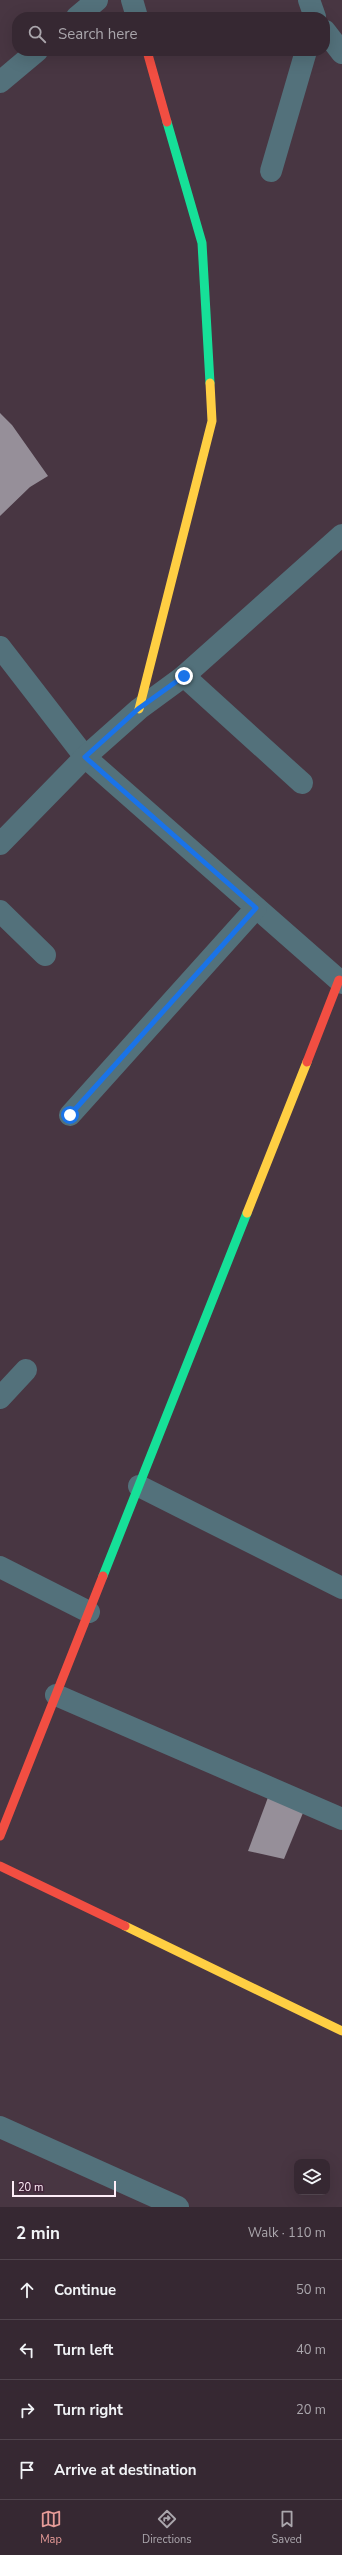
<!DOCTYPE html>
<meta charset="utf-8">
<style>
:root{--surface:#362832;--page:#3d303a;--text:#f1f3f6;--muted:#aaa6ac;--line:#50444d;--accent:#e69b98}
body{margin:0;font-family:"Nunito Sans",sans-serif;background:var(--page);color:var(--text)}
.controls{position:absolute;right:12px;bottom:12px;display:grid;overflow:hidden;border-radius:8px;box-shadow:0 4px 16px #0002}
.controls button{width:36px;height:36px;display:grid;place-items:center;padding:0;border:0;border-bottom:1px solid var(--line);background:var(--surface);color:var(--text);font:20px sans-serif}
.scale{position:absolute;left:12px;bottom:10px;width:104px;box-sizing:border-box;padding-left:4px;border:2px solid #ffeef8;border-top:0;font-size:11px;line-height:14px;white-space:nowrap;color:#ffeef8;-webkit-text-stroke:3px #44253b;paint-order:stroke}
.stop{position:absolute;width:12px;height:12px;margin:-9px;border:3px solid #1a73e8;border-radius:50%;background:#fff}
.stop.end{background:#1a73e8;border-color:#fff;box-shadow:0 1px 4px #0008}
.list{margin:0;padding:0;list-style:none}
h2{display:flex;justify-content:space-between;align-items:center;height:52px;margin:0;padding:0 16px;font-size:17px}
h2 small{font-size:13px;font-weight:400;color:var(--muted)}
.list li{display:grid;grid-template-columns:26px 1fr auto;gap:12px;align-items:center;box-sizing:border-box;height:60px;padding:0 16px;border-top:1px solid var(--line)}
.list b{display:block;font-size:15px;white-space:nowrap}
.list em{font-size:13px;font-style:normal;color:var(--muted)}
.icon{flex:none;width:22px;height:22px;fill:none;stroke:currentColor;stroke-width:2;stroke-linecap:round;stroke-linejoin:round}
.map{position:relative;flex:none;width:342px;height:2207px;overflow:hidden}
.search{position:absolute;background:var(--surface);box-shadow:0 4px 16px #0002;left:12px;right:12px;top:12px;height:44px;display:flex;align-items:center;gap:10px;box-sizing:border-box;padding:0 14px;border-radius:16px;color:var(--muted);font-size:15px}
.sheet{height:292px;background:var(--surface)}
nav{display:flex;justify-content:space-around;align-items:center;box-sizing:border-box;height:56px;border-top:1px solid var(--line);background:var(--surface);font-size:11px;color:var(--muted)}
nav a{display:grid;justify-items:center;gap:2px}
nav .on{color:var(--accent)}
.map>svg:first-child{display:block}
.building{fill:#968f99}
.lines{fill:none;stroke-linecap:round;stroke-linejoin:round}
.street{stroke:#53717b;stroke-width:22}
.fast{stroke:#16e098;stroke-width:9}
.slow{stroke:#ffcf43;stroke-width:9}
.jam{stroke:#f24e42;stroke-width:9}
.route{stroke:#1a73e8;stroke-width:5}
</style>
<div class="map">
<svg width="342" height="2207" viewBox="0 0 342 2207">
<rect width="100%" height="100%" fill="#483642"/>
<g class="building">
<path d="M0 413 12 425 48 476 30 487 0 516Z"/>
<path d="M270 1792 305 1808 284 1859 248 1851Z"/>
</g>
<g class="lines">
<g class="street">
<path d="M132 0 137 17"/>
<path d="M309 0 315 17"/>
<path d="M77 17 97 0"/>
<path d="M325 31 342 53"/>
<path d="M0 82 37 51"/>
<path d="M271 171 306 51"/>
<path d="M0 647 85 757 342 983"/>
<path d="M184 676 302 783"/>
<path d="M0 844 85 757 139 709 184 676 342 535"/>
<path d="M0 911 45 955"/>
<path d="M70 1115 256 908"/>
<path d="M0 1398 26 1370"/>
<path d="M139 1486 342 1588"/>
<path d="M0 1567 89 1612"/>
<path d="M56 1695 342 1819"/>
<path d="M0 2127 178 2207"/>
</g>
<g class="fast">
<path d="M167 122 202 243 210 383"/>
<path d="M103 1576 247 1213"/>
</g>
<g class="slow">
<path d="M139 709 212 421 210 383"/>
<path d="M247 1213 307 1062"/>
<path d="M125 1926 342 2031"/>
</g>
<g class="jam">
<path d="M147 51 167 122"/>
<path d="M307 1062 339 980"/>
<path d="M0 1836 103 1576"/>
<path d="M0 1866 125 1926"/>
</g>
</g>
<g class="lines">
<path class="route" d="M70 1115 256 908 85 757 138 709 184 676"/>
</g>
</svg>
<div class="controls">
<button><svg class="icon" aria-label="layers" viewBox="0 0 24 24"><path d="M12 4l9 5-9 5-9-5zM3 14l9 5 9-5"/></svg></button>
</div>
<div class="scale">20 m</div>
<div class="stop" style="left:70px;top:1115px"></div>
<div class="stop end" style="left:184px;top:676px"></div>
<div class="search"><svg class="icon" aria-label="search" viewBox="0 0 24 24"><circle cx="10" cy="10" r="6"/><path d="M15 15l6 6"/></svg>Search here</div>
</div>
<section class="sheet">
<h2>2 min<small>Walk · 110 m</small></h2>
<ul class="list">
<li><svg class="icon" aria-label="ahead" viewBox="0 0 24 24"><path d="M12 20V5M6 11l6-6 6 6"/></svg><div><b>Continue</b></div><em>50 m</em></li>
<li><svg class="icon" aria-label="left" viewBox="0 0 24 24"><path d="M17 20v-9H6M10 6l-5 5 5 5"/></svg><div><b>Turn left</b></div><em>40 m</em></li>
<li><svg class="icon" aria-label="right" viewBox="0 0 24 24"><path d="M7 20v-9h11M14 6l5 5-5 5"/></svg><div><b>Turn right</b></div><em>20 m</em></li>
<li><svg class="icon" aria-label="arrive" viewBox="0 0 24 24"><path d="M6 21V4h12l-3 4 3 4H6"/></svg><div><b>Arrive at destination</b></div></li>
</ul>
</section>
<nav>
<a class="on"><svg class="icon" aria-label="map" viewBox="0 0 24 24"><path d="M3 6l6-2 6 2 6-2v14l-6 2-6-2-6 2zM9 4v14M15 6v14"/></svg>Map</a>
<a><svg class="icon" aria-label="directions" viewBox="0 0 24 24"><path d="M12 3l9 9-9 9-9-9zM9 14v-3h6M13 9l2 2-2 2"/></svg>Directions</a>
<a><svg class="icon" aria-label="saved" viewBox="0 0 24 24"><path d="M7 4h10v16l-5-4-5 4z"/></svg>Saved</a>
</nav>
